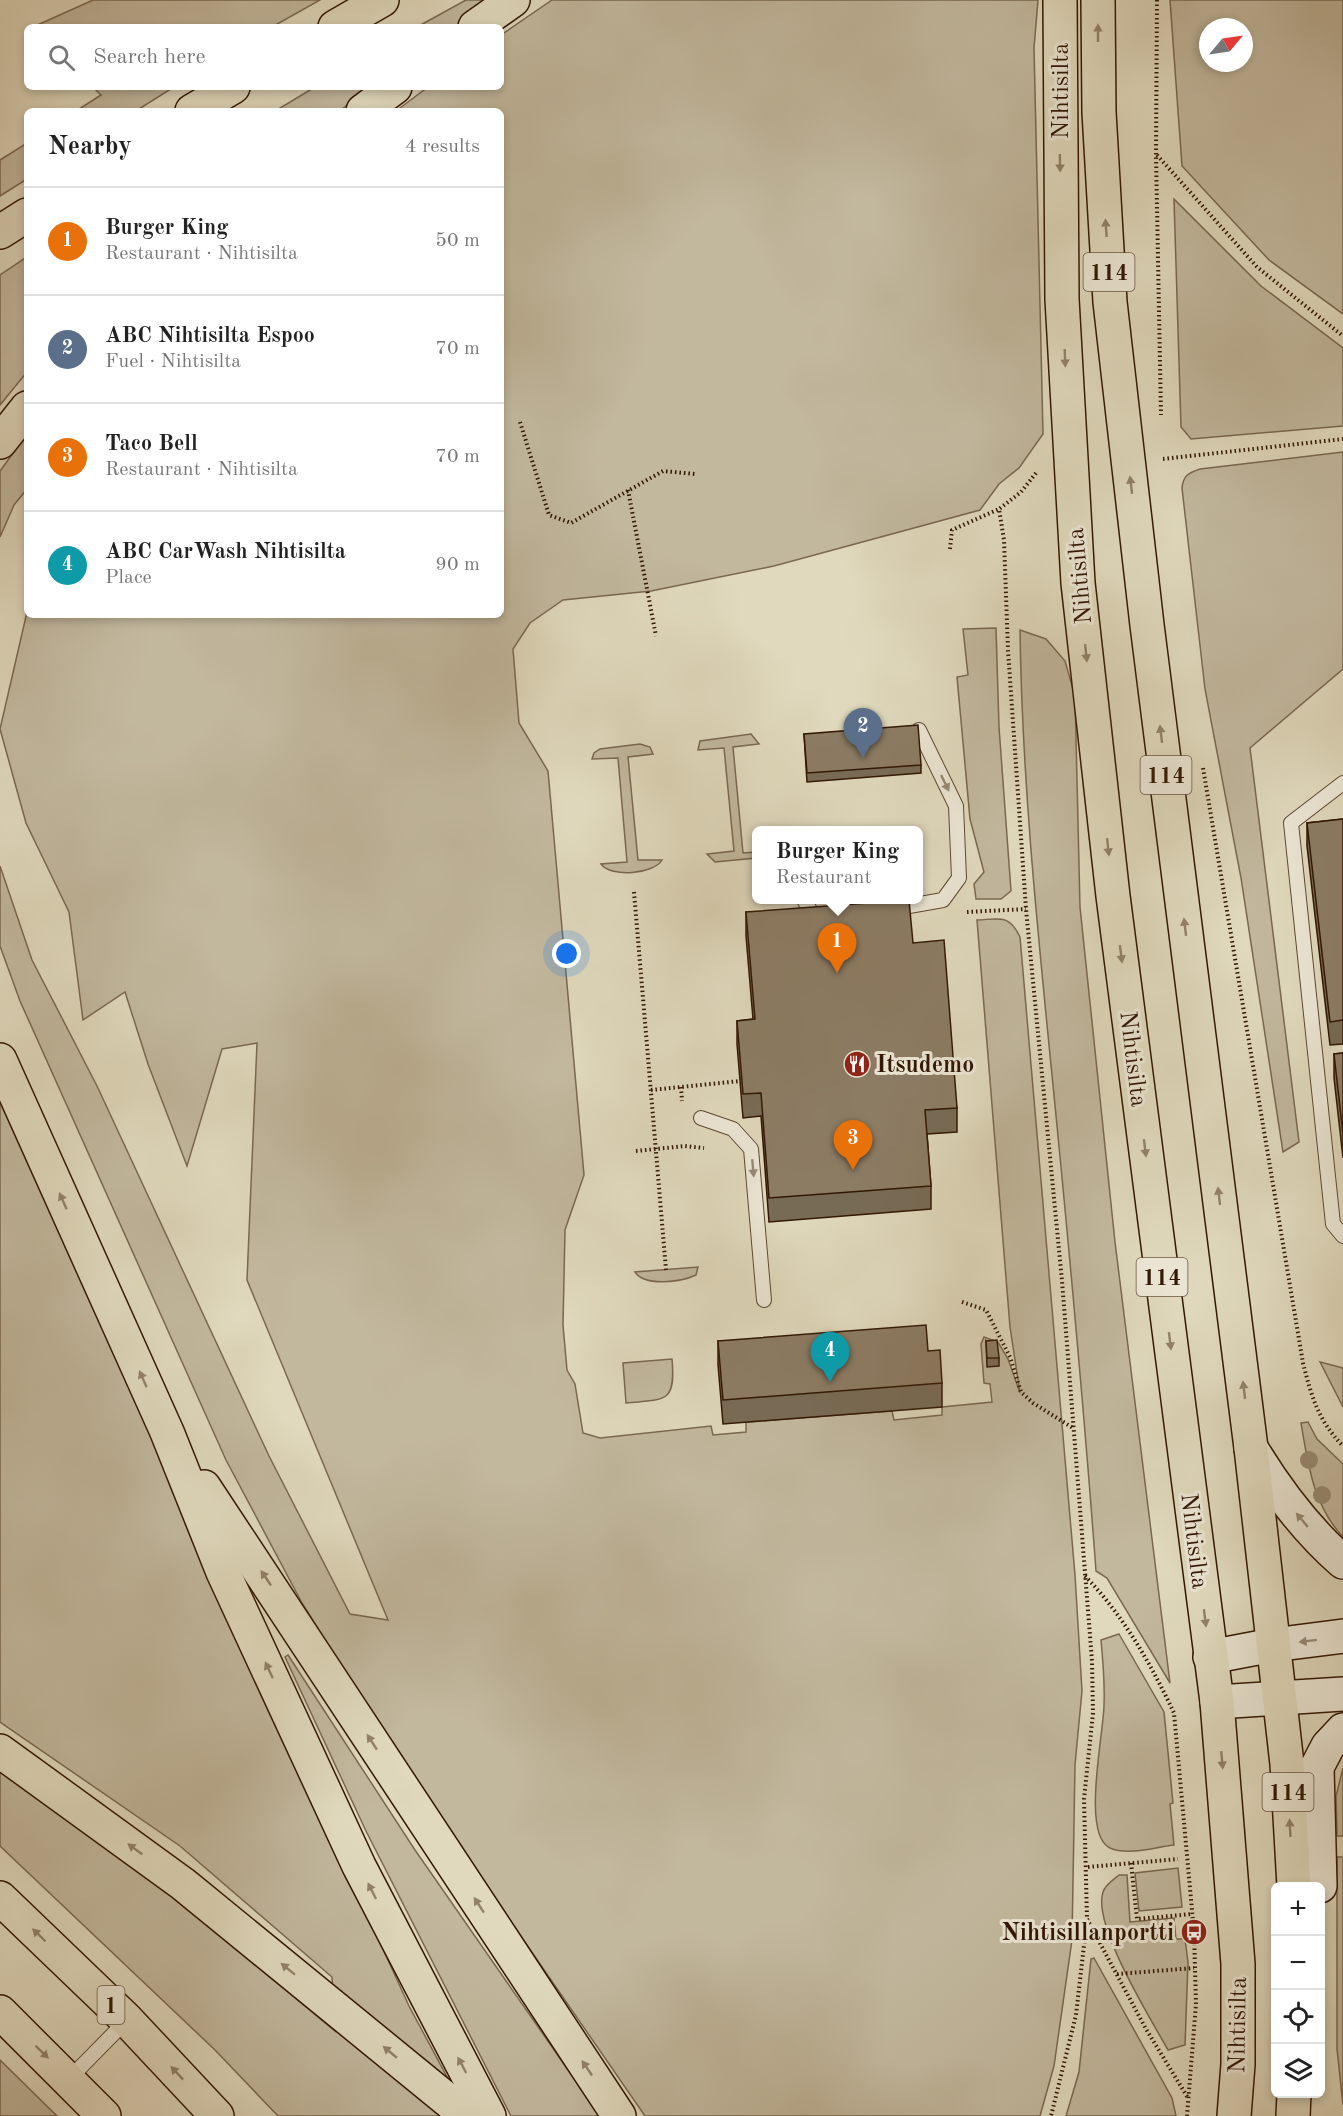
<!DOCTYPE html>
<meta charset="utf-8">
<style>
:root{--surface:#fff;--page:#f2f2f2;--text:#222;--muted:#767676;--line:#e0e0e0;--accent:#111827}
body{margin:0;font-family:"Old Standard TT",serif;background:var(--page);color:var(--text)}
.controls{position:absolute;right:18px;bottom:18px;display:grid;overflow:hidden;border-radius:9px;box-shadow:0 3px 9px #0003}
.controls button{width:54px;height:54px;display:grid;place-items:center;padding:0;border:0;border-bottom:2px solid var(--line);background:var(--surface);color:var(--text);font:30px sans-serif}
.compass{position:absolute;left:1199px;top:18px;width:54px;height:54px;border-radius:50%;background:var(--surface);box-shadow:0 3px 9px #0003;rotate:61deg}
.you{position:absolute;left:567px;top:954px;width:21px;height:21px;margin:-15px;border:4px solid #fff;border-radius:50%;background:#1a73e8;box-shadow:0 0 0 9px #1a73e833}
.badge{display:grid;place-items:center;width:39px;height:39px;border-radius:50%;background:var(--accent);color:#fff;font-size:20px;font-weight:700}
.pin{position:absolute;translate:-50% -50px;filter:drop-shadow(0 2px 3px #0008)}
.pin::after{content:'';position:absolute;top:32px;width:21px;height:18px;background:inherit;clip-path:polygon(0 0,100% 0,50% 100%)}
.popup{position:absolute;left:752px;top:826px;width:171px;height:78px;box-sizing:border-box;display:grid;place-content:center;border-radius:9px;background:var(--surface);filter:drop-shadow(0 2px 4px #0005);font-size:20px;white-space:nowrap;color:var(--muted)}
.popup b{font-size:22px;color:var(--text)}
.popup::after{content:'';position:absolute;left:50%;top:100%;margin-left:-12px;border:12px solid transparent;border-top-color:var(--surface)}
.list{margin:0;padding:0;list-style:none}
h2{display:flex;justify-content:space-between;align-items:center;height:78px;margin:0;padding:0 24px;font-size:26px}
h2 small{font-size:20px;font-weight:400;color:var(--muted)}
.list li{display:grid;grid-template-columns:39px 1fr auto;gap:18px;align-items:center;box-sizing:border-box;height:108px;padding:0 24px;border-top:2px solid var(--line)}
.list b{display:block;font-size:22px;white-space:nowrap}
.list p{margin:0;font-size:20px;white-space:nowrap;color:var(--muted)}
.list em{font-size:20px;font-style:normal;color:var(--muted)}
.icon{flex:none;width:33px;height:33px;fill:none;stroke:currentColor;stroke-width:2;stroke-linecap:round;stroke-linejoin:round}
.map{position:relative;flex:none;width:1343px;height:2116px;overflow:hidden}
.search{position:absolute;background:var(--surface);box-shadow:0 3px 9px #0003;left:24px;top:24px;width:480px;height:66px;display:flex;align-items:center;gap:15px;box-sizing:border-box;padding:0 21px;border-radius:9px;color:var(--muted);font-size:22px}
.panel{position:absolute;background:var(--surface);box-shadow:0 3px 9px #0003;left:24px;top:108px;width:480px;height:510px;border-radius:9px}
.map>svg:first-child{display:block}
.green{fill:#c2b89e;stroke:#7a6851;stroke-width:1.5;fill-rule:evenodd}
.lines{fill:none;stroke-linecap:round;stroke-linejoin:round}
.lane-casing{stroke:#5e4832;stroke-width:16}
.secondary-casing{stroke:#321704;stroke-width:36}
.primary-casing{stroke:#321704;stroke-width:36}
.highway-casing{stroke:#321704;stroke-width:36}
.path{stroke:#321704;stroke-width:4;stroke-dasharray:1.5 3;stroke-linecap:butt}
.lane{stroke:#ebe6d4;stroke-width:14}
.secondary{stroke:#ebe6d4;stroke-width:33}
.primary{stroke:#e0d9bd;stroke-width:33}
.highway{stroke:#e0d9bd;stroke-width:33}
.tree{fill:#988971}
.wall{fill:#786b56;stroke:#321704;stroke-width:1.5}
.building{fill:#8c7c64;stroke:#321704;stroke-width:1.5}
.oneway{fill:#92826a}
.oneway2{fill:#988976}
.labels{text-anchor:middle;stroke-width:6;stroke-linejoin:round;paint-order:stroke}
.shield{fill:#ebe6d4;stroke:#6a5542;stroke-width:1.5}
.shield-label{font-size:22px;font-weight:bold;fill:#321704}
.street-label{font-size:24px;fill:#321704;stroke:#ebe6d4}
.poi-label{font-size:24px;font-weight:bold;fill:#321704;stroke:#ebe6d4;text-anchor:start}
</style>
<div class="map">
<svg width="1343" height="2116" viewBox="0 0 1343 2116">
<rect width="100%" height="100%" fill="#e0d9bd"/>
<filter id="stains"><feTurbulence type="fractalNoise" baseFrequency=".00333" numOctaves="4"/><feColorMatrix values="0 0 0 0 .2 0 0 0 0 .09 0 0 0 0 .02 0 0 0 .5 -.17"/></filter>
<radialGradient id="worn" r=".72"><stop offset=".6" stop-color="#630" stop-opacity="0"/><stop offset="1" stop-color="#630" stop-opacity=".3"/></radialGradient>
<g class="green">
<path d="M93 0H320L272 27H33Z"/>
<path d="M466 0H494L456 27H417Z"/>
<path d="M552 0H1038L1034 48 1043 434 1019 468 999 484 980 510 774 566 651 591 563 600 530 623 513 649 519 723 548 771 584 1175 565 1230 563 1325 567 1370 575 1384 583 1433 600 1438 711 1426 713 1435 746 1432V1422L892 1411 894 1420 942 1415V1407L992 1402 990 1384 984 1383 981 1344 984 1337 998 1342 1008 1359 1020 1393 1010 1327 977 920C1000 919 1009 914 1020 937L1075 1575 1082 1691 1075 1765 1072 1940 1054 2066 1040 2116H645L404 1767 302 1603 226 1460 20 1001 0 946V866L32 960 97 1086 269 1456 350 1614 388 1620 247 1280 257 1043 222 1049 187 1166 148 1064 125 992 83 1020 69 912 26 823 0 729 27 612V615H501V111H396L428 87H501V35Z"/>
<path d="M1170 0H1343V314L1269 260 1182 166ZM1208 27H1244V63H1208Z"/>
<path d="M93 87H174L136 111H76L101 95Z"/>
<path d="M315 87H373L339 111H275Z"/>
<path d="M27 143V179L0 196V160Z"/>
<path d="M1174 199 1261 286 1343 348V426L1191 439 1181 427Z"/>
<path d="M27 257V372L0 405V275Z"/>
<path d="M27 434V489L14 505 0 537V471Z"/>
<path d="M1343 452V669L1250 748 1299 1142 1283 1152 1241 878 1205 689 1182 488C1183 476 1188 473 1200 469Z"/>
<path d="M996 628 999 727 1011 891 1001 899H976L974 884 984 872 970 819 957 677 968 675 963 629Z"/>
<path d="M1020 630 1046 639 1065 661 1075 696 1080 907 1115 1242 1170 1683 1107 1578 1096 1571C1084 1409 1069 1247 1053 1085 1038 934 1022 782 1020 630Z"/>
<path d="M751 734 759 744 733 747 743 853 756 852V858L715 862 707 854 734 851 724 748 698 750 700 741Z"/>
<path d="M640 744 650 747 653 754 628 757 638 860H662C654 874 611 878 601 864L627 862 618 758 592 759 594 753 600 749Z"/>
<path d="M0 1089 253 1665 409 2006 468 2116H278L215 2050 0 1846V1772L161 1885 335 2031 332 1977 180 1846 0 1722Z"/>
<path d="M698 1267 696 1275C681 1282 645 1287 635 1272Z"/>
<path d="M672 1359C676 1404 665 1399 626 1403L623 1363Z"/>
<path d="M1320 1362 1343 1368V1407Z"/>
<path d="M1308 1422 1317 1439 1343 1464V1537C1313 1505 1308 1464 1301 1423Z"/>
<path d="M1119 1634 1164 1712 1173 1803 1170 1804 1174 1845C1156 1847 1128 1856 1110 1848 1081 1835 1104 1732 1104 1705 1105 1683 1103 1661 1101 1640Z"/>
<path d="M288 1655 415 1850 600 2116H511L366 1831 285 1657Z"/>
<path d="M1343 1768V1836H1337L1336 1796Z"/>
<path d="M1337 1857H1343V2105L1337 2049Z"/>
<path d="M1178 1868 1182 1907 1139 1911 1135 1873Z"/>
<path d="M1119 1875H1127L1130 1922 1174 1918 1176 1939H1185L1188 1962 1185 2045 1168 2050C1151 2019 1092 1925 1103 1892 1105 1885 1113 1880 1119 1875Z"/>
<path d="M1094 1958 1172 2098 1176 2116H1066L1079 2072 1091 1959Z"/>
<path d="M0 2060 57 2116H0Z"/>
</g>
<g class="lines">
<defs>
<g id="lane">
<path d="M1343 783 1291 823 1333 1224 1343 1236"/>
<path d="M804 900 813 915 822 914"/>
<path d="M892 909 943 900 959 878 956 806 919 730"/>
<path d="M701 1118 733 1129 751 1149 764 1300"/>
<path d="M69 2079 127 2020"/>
</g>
<g id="secondary">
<path d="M1251 1448C1277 1491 1305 1529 1343 1562"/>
<path d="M1210 1657 1273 1645 1343 1636"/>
<path d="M1217 1702 1343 1694"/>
<path d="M1320 1886 1317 1767 1328 1746 1343 1730"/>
</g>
<g id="primary">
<path d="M1060 0 1062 299 1078 583 1113 896 1217 1702 1238 1964V2064L1234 2116"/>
<path d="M1098 0 1099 112 1110 302 1147 625 1251 1448 1287 1764 1294 1886"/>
<path d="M1293 2116 1294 2094"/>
</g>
<g id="highway">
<path d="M335 27 382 0"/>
<path d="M475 27 513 0"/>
<path d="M192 111 233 87"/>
<path d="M363 111 395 87"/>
<path d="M0 232 27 215"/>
<path d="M0 442 27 408"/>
<path d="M0 1060 167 1432 223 1572 359 1866 489 2116"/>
<path d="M204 1487 619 2116"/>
<path d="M0 1751 183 1884 467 2116"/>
<path d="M0 1898 127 2020 217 2116"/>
<path d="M0 2012 104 2116"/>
</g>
</defs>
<use href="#lane" class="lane-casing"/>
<use href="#secondary" class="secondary-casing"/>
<use href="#primary" class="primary-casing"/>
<use href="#highway" class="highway-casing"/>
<g class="path">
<path d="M1157 0 1156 154 1161 415"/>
<path d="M1157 155 1257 267 1343 336"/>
<path d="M520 422 549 515 571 523 663 471 695 474"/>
<path d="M1163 459 1343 439"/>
<path d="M1036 473 1021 492 999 509 1004 540 1008 650 1026 909 1062 1281 1092 1661 1093 1713 1084 1799 1087 1919 1076 2015 1051 2116"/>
<path d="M628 490 656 636"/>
<path d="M950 549 952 530 999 509"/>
<path d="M1203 768 1303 1363C1312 1398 1318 1420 1343 1446"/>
<path d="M634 892 666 1270"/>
<path d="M967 912 1026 909"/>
<path d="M681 1087 682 1101"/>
<path d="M651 1090 740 1081"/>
<path d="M636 1151 685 1146 704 1148"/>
<path d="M962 1302 986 1310 1010 1357 1021 1392 1033 1403 1073 1428"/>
<path d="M1085 1576C1123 1615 1151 1664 1174 1713L1194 1932 1196 2004 1187 2116"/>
<path d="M1131 1863 1137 1919 1192 1914"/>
<path d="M1088 1867 1178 1859"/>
<path d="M1087 1919 1146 2029 1188 2098"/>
<path d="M1117 1974 1194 1968"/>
</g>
<use href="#lane" class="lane"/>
<use href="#secondary" class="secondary"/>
<use href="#primary" class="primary"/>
<use href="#highway" class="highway"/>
</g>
<g class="tree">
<circle cx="1309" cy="1460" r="9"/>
<circle cx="1322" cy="1495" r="9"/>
</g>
<g class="wall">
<path d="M804 734 921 765V773L807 782Z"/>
<path d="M1343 819V1044L1330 1045 1307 846V823Z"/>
<path d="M746 912 913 943 957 1108V1132L927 1134 931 1186V1209L769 1222 761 1116 743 1118 737 1044V1021L753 1019 746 936Z"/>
<path d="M1343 1053V1158L1334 1078V1054Z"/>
<path d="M718 1341 928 1351 942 1383V1407L723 1424 718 1365Z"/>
<path d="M986 1341 999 1358V1366L987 1367Z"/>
</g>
<g class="building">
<path d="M918 725 921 765 807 773 804 734Z"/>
<path d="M1343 819V1020L1330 1022 1307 823Z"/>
<path d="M909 900 913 943 944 940 957 1108 925 1110 931 1186 769 1198 761 1093 743 1094 740 1057 737 1021 755 1019 746 912Z"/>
<path d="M1343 1053V1134L1334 1054Z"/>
<path d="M926 1325 928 1351 940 1350 942 1383 723 1400 718 1341Z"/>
<path d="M997 1340 999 1358H987L986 1341Z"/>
</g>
<defs><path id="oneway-solid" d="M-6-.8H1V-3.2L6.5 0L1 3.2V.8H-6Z" transform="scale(1.5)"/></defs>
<g class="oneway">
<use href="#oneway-solid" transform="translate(1098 33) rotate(-90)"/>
<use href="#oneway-solid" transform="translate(1060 163) rotate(89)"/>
<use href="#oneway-solid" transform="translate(1106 228) rotate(-94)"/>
<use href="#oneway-solid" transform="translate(1065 358) rotate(88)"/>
<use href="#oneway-solid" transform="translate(1131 485) rotate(-97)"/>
<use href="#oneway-solid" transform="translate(1086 653) rotate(84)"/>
<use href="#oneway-solid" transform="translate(1161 734) rotate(-97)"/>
<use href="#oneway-solid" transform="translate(1108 847) rotate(84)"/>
<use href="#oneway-solid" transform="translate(1185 927) rotate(-97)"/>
<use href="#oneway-solid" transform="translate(1121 954) rotate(83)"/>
<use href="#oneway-solid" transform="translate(1145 1148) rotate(83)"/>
<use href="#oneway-solid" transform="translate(1219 1196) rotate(-97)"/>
<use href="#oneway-solid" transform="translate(63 1201) rotate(-114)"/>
<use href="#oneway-solid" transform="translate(1170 1341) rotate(83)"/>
<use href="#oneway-solid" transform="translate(143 1379) rotate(-114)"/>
<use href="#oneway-solid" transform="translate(1244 1390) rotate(-97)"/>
<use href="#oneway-solid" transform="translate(266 1578) rotate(-124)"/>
<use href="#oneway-solid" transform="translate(1205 1618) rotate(83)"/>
<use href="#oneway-solid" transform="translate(269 1670) rotate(-115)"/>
<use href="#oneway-solid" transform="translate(372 1742) rotate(-123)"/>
<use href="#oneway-solid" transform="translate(1222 1760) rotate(85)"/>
<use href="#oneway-solid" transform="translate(1290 1828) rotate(-93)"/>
<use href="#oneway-solid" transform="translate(135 1849) rotate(-144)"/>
<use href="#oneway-solid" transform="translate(372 1891) rotate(-117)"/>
<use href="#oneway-solid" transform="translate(479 1905) rotate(-123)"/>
<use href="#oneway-solid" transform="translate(39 1935) rotate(-136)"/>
<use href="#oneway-solid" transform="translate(288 1969) rotate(-141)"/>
<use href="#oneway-solid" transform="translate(42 2052) rotate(44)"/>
<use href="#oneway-solid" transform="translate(390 2052) rotate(-140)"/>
<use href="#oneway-solid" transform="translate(462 2065) rotate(-118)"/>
<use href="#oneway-solid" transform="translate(587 2068) rotate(-124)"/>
<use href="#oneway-solid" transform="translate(177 2073) rotate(-133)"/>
</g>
<g class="oneway2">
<use href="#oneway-solid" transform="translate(945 783) rotate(64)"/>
<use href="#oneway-solid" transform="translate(753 1168) rotate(85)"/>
<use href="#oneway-solid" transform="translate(1302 1520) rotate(-130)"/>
<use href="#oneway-solid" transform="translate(1308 1641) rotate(173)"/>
</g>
<defs>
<symbol id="restaurant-disc" viewBox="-11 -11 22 22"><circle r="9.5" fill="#8f2418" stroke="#ebe6d4"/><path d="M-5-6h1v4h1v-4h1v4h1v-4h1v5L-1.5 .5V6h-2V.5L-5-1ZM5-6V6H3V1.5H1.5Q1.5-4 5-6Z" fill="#fff"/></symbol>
<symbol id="bus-disc" viewBox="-11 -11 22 22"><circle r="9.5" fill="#8f2418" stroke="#ebe6d4"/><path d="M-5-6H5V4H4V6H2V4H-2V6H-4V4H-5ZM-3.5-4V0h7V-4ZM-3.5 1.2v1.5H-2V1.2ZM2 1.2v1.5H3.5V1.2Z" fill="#fff"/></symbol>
</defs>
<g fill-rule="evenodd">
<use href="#restaurant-disc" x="842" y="1049" width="30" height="30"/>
<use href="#bus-disc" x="1179" y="1917" width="30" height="30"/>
</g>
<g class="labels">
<g class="shield">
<rect x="1083.5" y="253" width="51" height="38" rx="4.5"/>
<rect x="1140.5" y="756" width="51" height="38" rx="4.5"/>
<rect x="1136.5" y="1258" width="51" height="38" rx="4.5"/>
<rect x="1262.5" y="1773" width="51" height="38" rx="4.5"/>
<rect x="97.5" y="1986" width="27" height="38" rx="4.5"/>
</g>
<g class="shield-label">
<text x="1109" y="280">114</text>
<text x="1166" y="783">114</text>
<text x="1162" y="1285">114</text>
<text x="1288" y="1800">114</text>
<text x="111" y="2013">1</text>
</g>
<g class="street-label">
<text transform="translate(1060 91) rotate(-90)" y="8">Nihtisilta</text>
<text transform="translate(1079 576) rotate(-95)" y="8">Nihtisilta</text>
<text transform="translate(1134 1059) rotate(83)" y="8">Nihtisilta</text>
<text transform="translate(1195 1541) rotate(83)" y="8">Nihtisilta</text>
<text transform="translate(1237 2025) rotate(-89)" y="8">Nihtisilta</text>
</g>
<g class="poi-label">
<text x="876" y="1072">Itsudemo</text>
<text x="1174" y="1940" text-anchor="end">Nihtisillanportti</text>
</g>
</g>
<rect width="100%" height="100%" filter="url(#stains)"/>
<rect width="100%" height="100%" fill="url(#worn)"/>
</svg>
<div class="controls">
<button>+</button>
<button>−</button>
<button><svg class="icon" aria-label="locate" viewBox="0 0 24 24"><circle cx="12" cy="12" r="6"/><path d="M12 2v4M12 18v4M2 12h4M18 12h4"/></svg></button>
<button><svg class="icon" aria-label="layers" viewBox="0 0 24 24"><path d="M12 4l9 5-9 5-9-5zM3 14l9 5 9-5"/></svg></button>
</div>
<svg class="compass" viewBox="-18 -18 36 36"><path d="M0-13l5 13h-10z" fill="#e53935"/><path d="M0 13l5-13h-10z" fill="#767676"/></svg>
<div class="you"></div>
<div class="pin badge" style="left:837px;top:973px;background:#e8710a">1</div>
<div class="popup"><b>Burger King</b>Restaurant</div>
<div class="pin badge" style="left:863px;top:758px;background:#5c6f8a">2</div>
<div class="pin badge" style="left:853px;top:1170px;background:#e8710a">3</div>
<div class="pin badge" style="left:830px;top:1382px;background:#0f9aa8">4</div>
<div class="search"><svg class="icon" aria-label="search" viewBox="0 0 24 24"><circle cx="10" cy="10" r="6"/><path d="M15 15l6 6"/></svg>Search here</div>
<section class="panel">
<h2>Nearby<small>4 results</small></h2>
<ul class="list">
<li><span class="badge" style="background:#e8710a">1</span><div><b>Burger King</b><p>Restaurant · Nihtisilta</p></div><em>50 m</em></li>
<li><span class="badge" style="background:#5c6f8a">2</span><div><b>ABC Nihtisilta Espoo</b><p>Fuel · Nihtisilta</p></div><em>70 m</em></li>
<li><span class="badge" style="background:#e8710a">3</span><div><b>Taco Bell</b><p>Restaurant · Nihtisilta</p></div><em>70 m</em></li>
<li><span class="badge" style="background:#0f9aa8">4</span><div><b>ABC CarWash Nihtisilta</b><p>Place</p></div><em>90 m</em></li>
</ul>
</section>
</div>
